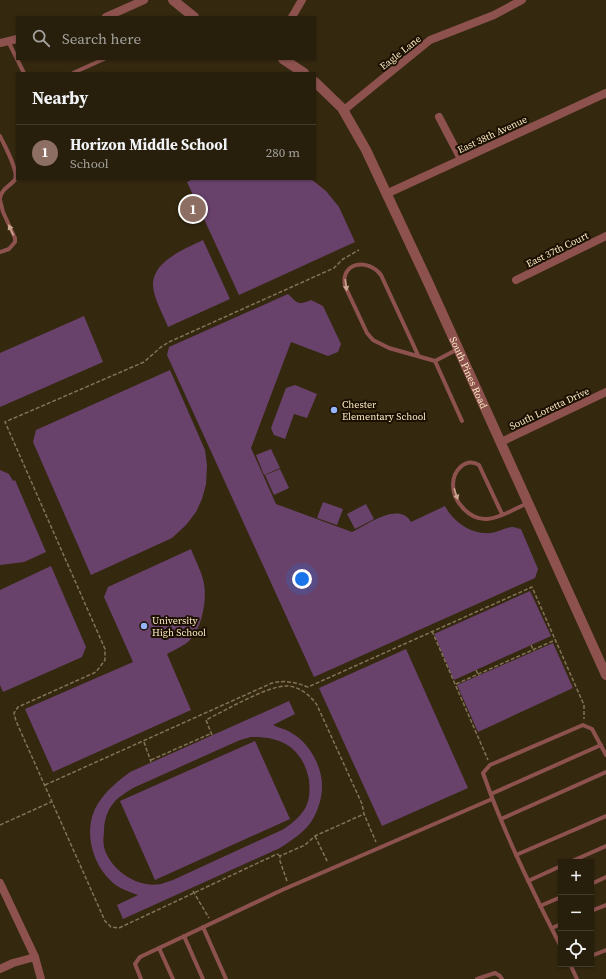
<!DOCTYPE html>
<meta charset="utf-8">
<style>
:root{--surface:#271e0b;--page:#2f2714;--text:#f1f3f6;--muted:#a4a29d;--line:#433c2c;--accent:#95b6fd}
body{margin:0;font-family:"Source Serif 4",serif;background:var(--page);color:var(--text)}
.controls{position:absolute;right:12px;bottom:12px;display:grid;overflow:hidden;border-radius:0px;box-shadow:0 1px 3px #0004}
.controls button{width:36px;height:36px;display:grid;place-items:center;padding:0;border:0;border-bottom:1px solid var(--line);background:var(--surface);color:var(--text);font:20px sans-serif}
.you{position:absolute;left:302px;top:579px;width:14px;height:14px;margin:-10px;border:3px solid #fff;border-radius:50%;background:#1a73e8;box-shadow:0 0 0 6px #1a73e833}
.badge{display:grid;place-items:center;width:26px;height:26px;border-radius:50%;background:var(--accent);color:#fff;font-size:13px;font-weight:700}
.pin{position:absolute;translate:-50% -50%;border:2px solid #fff;box-shadow:0 1px 4px #0006}
.list{margin:0;padding:0;list-style:none}
h2{display:flex;justify-content:space-between;align-items:center;height:52px;margin:0;padding:0 16px;font-size:17px}
h2 small{font-size:13px;font-weight:400;color:var(--muted)}
.list li{display:grid;grid-template-columns:26px 1fr auto;gap:12px;align-items:center;box-sizing:border-box;height:56px;padding:0 16px;border-top:1px solid var(--line)}
.list b{display:block;font-size:15px;white-space:nowrap}
.list p{margin:0;font-size:13px;white-space:nowrap;color:var(--muted)}
.list em{font-size:13px;font-style:normal;color:var(--muted)}
.icon{flex:none;width:22px;height:22px;fill:none;stroke:currentColor;stroke-width:2;stroke-linecap:round;stroke-linejoin:round}
.map{position:relative;flex:none;width:606px;height:979px;overflow:hidden}
.search{position:absolute;background:var(--surface);box-shadow:0 1px 3px #0004;left:16px;top:16px;width:300px;height:44px;display:flex;align-items:center;gap:10px;box-sizing:border-box;padding:0 14px;border-radius:0px;color:var(--muted);font-size:15px}
.panel{position:absolute;background:var(--surface);box-shadow:0 1px 3px #0004;left:16px;top:72px;width:300px;height:108px;border-radius:0px}
.map>svg:first-child{display:block}
.green{fill:#69426c;fill-rule:evenodd}
.lines{fill:none;stroke-linecap:round;stroke-linejoin:round}
.path{stroke:#837456;stroke-width:1.5;stroke-dasharray:4 2;stroke-linecap:butt}
.service{stroke:#8d524e;stroke-width:4}
.minor{stroke:#8d524e;stroke-width:8}
.tertiary{stroke:#8d524e;stroke-width:10}
.oneway{fill:#cba68f}
.poi-dot{fill:#95b6fd;stroke:#1b1000;stroke-width:1.5}
.labels{text-anchor:middle;stroke-width:4;stroke-linejoin:round;paint-order:stroke}
.street-label{font-size:10px;fill:#fdebc5;stroke:#1b1000}
.poi-label{font-size:10px;fill:#fdebc5;stroke:#1b1000;text-anchor:start}
</style>
<div class="map">
<svg width="606" height="979" viewBox="0 0 606 979">
<rect width="100%" height="100%" fill="#34280f"/>
<g class="green">
<path d="M193 179H311L326 191 339 207 355 242 239 295 187 182Z"/>
<path d="M203 240 230 299 168 327C163 314 154 299 153 286 152 261 185 249 203 240Z"/>
<path d="M288 294C298 303 297 306 311 300L323 306 341 344 338 352 328 356 291 342 251 448 276 504 352 532C367 525 399 501 411 522L445 506C453 522 472 535 491 533 498 532 507 527 512 527 515 527 519 529 521 529L538 569 535 578 314 677 167 355 169 347Z"/>
<path d="M84 316 103 362 0 407V353Z"/>
<path d="M170 370 205 450 207 465 206 484 202 499 196 512 186 525 172 538 91 575 33 442 36 430Z"/>
<path d="M295 385 317 394 307 418 294 414 285 439 274 435 271 428 286 388Z"/>
<path d="M271 449 280 468 264 475 256 455Z"/>
<path d="M280 469 289 488 274 495 265 475Z"/>
<path d="M0 470 9 474 13 481 15 480 46 552 24 562 0 565Z"/>
<path d="M323 502 343 509 337 525 317 518Z"/>
<path d="M366 504 374 519 355 529 347 514Z"/>
<path d="M191 549C195 560 202 572 204 584 207 601 202 627 190 640 184 646 174 650 167 654L191 710 53 772 25 709 133 662 104 597 108 587Z"/>
<path d="M51 566 86 647 82 657 3 692 0 685V590Z"/>
<path d="M530 591 551 636 454 680 434 634Z"/>
<path d="M553 643 573 688 478 732 457 685Z"/>
<path d="M406 649 468 788 382 826 319 688Z"/>
<path d="M289 701 295 714 273 725C279 728 285 729 290 732 309 742 323 767 322 788 322 797 318 810 314 817 307 831 292 840 280 848L123 919 117 905 138 895C129 892 118 888 111 881 91 862 82 827 99 802 107 790 118 781 130 772ZM251 737C281 736 303 748 309 780 310 790 310 801 304 810 299 818 292 823 284 829L173 880C169 881 165 883 161 884 139 888 115 873 106 853 103 846 103 839 104 832 104 823 106 813 112 805 117 798 125 793 133 788L240 740Z"/>
<path d="M255 741 290 819 155 880 120 801Z"/>
</g>
<g class="lines">
<g class="path">
<path d="M432 631 488 760"/>
<path d="M531 645 534 651"/>
<path d="M476 670 479 676"/>
<path d="M456 684 555 640"/>
<path d="M212 735 206 720C224 711 267 686 286 686 299 686 310 695 317 705L362 804 364 814 376 842"/>
<path d="M144 742 151 762"/>
<path d="M151 760 212 733"/>
<path d="M45 785 272 683C285 680 295 682 308 687L532 587 584 705V719"/>
<path d="M0 825 51 802"/>
<path d="M315 836 328 863"/>
<path d="M280 856 277 854 119 928 111 927 105 921 16 721 14 713 18 707 96 672 105 660V649L5 422 144 362 161 347 169 342 334 268 343 259 359 250"/>
<path d="M287 881 280 861V856L305 845 315 836 364 814"/>
<path d="M193 891 209 918"/>
</g>
<g class="service">
<path d="M8 41 17 59"/>
<path d="M17 59 24 73"/>
<path d="M73 73 104 59"/>
<path d="M0 136C4 145 21 174 14 181 8 187 2 189 0 198"/>
<path d="M0 200 3 212 15 238V242L9 249 0 252"/>
<path d="M418 355 381 275C367 257 340 263 345 286L367 333 373 340 389 348 435 361 458 349"/>
<path d="M435 361 462 421"/>
<path d="M502 514 479 465C465 457 453 471 453 485 453 502 470 520 487 519 501 518 516 508 528 503"/>
<path d="M491 794 601 745"/>
<path d="M501 819 606 772"/>
<path d="M516 855 606 816"/>
<path d="M570 862 606 846"/>
<path d="M528 881 561 866"/>
<path d="M591 884 606 877"/>
<path d="M540 906 561 897"/>
<path d="M591 911 606 905"/>
<path d="M203 927 226 979"/>
<path d="M552 928 561 924"/>
<path d="M184 936 203 979"/>
<path d="M561 947C532 890 504 833 483 773L490 765 583 725 592 729 606 755"/>
<path d="M159 948 173 979"/>
<path d="M591 956 606 950"/>
<path d="M570 964 577 979"/>
<path d="M141 979 135 964 140 957 282 890 492 799"/>
<path d="M477 979 495 973 500 976 502 979"/>
</g>
<g class="minor">
<path d="M106 17 144 0"/>
<path d="M292 17 302 0"/>
<path d="M0 43 17 39"/>
<path d="M342 108 344 110 430 40 494 15 522 0"/>
<path d="M439 117 461 159"/>
<path d="M386 194 606 93"/>
<path d="M516 280 606 236"/>
<path d="M501 442 606 392"/>
<path d="M0 883 35 957 41 979"/>
<path d="M0 969 13 963 35 957"/>
</g>
<g class="tertiary">
<path d="M173 0 194 17"/>
<path d="M283 59 304 73"/>
<path id="s1" d="M315 82 342 108 366 150 428 282 606 675"/>
</g>
</g>
<defs><path id="oneway-solid" d="M-6-.8H1V-3.2L6.5 0L1 3.2V.8H-6Z"/></defs>
<g class="oneway">
<use href="#oneway-solid" transform="translate(11 230) rotate(-115)"/>
<use href="#oneway-solid" transform="translate(346 285) rotate(82)"/>
<use href="#oneway-solid" transform="translate(456 494) rotate(71)"/>
</g>
<g class="poi-dot">
<circle cx="334" cy="410" r="4"/>
<circle cx="144" cy="626" r="4"/>
</g>
<g class="labels">
<g class="street-label">
<text transform="translate(400 52) rotate(-38)" y="4">Eagle Lane</text>
<text transform="translate(492 134) rotate(-25)" y="4">East 38th Avenue</text>
<text transform="translate(557 249) rotate(-26)" y="4">East 37th Court</text>
<text dy="4" stroke="none"><textPath href="#s1" startOffset="331">South Pines Road</textPath></text>
<text transform="translate(549 408) rotate(-25)" y="4">South Loretta Drive</text>
</g>
<g class="poi-label">
<text x="342" y="408">Chester<tspan x="342" dy="12">Elementary School</tspan></text>
<text x="152" y="624">University<tspan x="152" dy="12">High School</tspan></text>
</g>
</g>
</svg>
<div class="controls">
<button>+</button>
<button>−</button>
<button><svg class="icon" aria-label="locate" viewBox="0 0 24 24"><circle cx="12" cy="12" r="6"/><path d="M12 2v4M12 18v4M2 12h4M18 12h4"/></svg></button>
</div>
<div class="you"></div>
<div class="pin badge" style="left:193px;top:209px;background:#8d6e63">1</div>
<div class="search"><svg class="icon" aria-label="search" viewBox="0 0 24 24"><circle cx="10" cy="10" r="6"/><path d="M15 15l6 6"/></svg>Search here</div>
<section class="panel">
<h2>Nearby<small></small></h2>
<ul class="list">
<li><span class="badge" style="background:#8d6e63">1</span><div><b>Horizon Middle School</b><p>School</p></div><em>280 m</em></li>
</ul>
</section>
</div>
